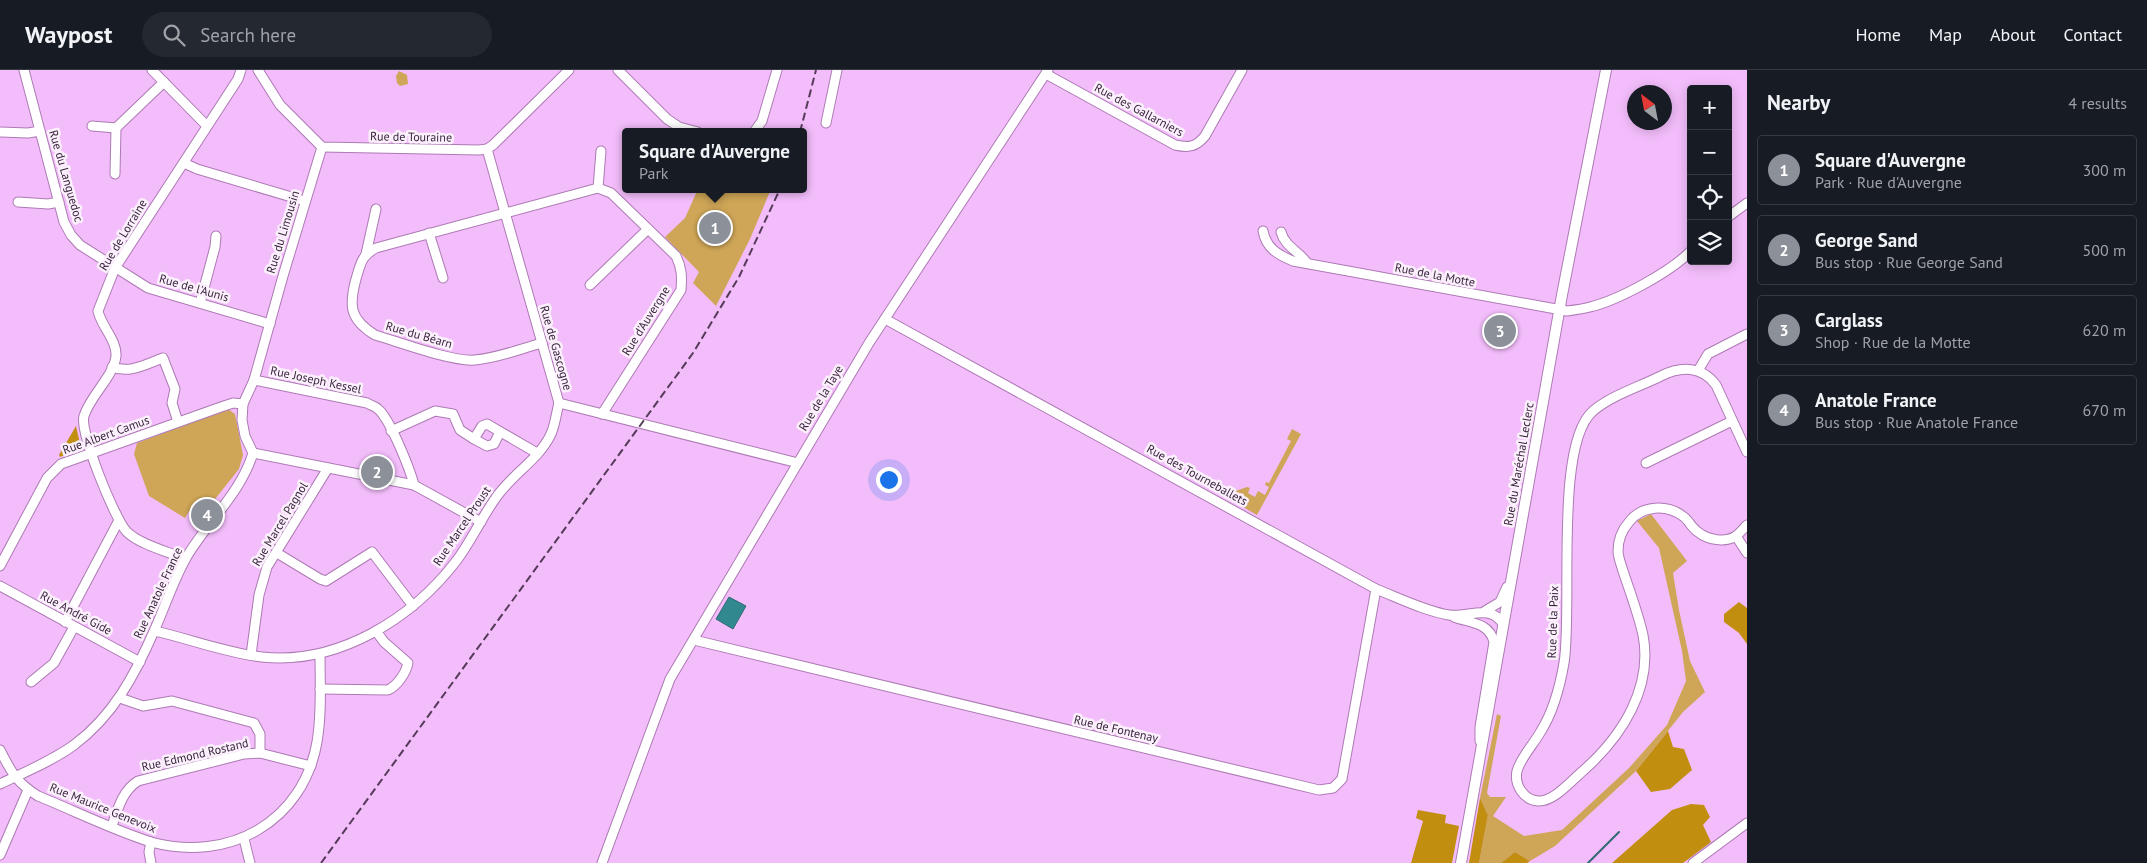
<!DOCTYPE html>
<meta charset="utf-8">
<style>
:root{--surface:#171b24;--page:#242831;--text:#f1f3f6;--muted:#9ea1a6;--line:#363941;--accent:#8c9099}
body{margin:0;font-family:"PT Sans",sans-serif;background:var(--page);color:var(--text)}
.controls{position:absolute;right:15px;top:15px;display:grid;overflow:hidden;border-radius:5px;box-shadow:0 2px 12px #0003}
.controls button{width:45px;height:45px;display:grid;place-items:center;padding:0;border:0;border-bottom:1px solid var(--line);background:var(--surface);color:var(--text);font:25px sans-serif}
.compass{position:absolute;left:1627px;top:15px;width:45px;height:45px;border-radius:50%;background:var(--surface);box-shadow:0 2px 12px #0003;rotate:328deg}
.you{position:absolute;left:888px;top:409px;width:18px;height:18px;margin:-12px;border:4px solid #fff;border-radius:50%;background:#1a73e8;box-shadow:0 0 0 8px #1a73e833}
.badge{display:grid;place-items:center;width:32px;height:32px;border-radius:50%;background:var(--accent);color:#fff;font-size:16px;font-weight:700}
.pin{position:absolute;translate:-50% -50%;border:2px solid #fff;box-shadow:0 1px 5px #0006}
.popup{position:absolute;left:622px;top:58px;width:185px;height:65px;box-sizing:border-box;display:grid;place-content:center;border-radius:5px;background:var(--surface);filter:drop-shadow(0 1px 4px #0005);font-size:16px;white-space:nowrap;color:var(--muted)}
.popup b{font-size:19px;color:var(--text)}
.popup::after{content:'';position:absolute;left:50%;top:100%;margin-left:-10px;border:10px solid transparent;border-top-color:var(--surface)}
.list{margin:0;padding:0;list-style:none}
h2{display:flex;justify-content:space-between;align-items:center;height:65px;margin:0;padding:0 20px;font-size:21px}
h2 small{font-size:16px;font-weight:400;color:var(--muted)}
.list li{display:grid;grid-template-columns:32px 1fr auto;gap:15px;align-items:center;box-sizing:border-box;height:70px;margin:0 10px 10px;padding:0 10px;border:1px solid var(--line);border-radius:5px}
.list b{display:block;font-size:19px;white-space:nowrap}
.list p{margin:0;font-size:16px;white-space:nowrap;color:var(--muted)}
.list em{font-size:16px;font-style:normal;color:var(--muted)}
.icon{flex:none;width:28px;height:28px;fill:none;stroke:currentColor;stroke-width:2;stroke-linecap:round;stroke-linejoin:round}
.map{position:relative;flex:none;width:1747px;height:793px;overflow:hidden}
header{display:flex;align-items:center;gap:30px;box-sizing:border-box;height:70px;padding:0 25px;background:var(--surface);border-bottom:1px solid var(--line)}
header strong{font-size:24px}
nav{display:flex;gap:28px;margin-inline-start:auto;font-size:18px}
.search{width:350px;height:45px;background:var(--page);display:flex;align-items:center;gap:12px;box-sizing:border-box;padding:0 18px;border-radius:28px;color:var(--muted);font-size:19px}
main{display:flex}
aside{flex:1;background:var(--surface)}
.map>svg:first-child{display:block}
.green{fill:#cfa657}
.forest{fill:#c18e10}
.water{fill:#31888f;stroke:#326874}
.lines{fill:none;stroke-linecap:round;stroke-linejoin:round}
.stream{stroke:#326874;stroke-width:2}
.minor-casing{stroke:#ad7ab4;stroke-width:11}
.major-casing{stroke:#ad7ab4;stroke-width:12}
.minor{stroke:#fff;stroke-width:9}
.major{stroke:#fff;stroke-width:10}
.rail{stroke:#553b59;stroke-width:2;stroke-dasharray:8 4;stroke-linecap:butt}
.labels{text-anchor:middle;stroke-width:5;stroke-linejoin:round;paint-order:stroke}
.street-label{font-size:12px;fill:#331f36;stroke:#fbf0fc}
</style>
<header>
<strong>Waypost</strong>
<div class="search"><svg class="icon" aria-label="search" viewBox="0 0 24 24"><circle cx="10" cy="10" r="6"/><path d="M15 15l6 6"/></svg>Search here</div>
<nav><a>Home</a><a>Map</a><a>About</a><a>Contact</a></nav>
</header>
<main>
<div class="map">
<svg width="1747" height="793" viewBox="0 0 1747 793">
<rect width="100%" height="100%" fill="#f3bdfb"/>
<g class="green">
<path d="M399 1 407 5 408 14 400 16 397 13 396 6Z"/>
<path d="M698 119H771L750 169 716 236 693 213 699 202 665 167 685 148Z"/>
<path d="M228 339 235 344 243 385 239 399 200 448 189 441 185 448 149 426 134 384 137 373Z"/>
<path d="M1292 359 1301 364 1257 445 1229 429 1233 422 1247 417 1250 418 1248 423 1255 427 1258 421 1265 425 1269 417 1265 415 1266 412 1269 413 1291 371 1287 369Z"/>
<path d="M1651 444 1687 491 1673 503 1679 540 1690 591 1705 622 1683 642 1636 701 1555 776 1530 791 1515 782 1501 793H1479L1488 745 1480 728 1497 644 1501 646 1487 723 1490 727H1506L1493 746 1524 766 1562 760 1629 698 1667 655 1686 611 1682 581 1659 478 1637 451Z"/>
</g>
<g class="forest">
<path d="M76 356 81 378 60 387 59 385Z"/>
<path d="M1739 532 1747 538V574L1739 563 1724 552V544Z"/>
<path d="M1668 661 1673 677 1684 679 1692 700 1670 719 1651 722 1636 701Z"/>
<path d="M1480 728 1488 745 1479 793H1469Z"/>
<path d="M1691 734 1704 735 1710 747 1703 755 1711 772 1683 793H1612L1672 740Z"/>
<path d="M1418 740 1446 745 1445 753 1459 756 1452 793H1411L1423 751 1416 748Z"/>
<path d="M1515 782 1530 791 1527 793H1501Z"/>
</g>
<path class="water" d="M729 527 746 536 733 559 716 549Z"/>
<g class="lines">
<path class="stream" d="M1588 793 1619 762"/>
<defs>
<g id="minor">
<path d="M24 0 64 152 71 165 80 175 148 218 270 254"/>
<path d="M152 0 207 56"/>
<path d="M258 0 280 35 322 77 479 80 487 79 493 75 569 0"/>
<path d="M618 0 667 49 679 57 698 62"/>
<path d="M1046 4 1175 75C1189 78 1196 77 1205 66L1242 0"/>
<path d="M826 53 837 0"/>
<path d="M92 56 116 58"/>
<path d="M0 62 28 63 40 61"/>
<path d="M754 62 762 51 777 0"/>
<path d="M487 79 559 333"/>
<path d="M184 93 197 99 305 131"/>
<path d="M115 104 116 58 164 12"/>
<path d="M598 118 601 81"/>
<path d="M18 132 48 134 59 132"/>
<path d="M1728 147 1747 133"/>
<path d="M1263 161C1266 178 1278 185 1293 191L1567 241C1575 240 1583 239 1590 237 1619 230 1670 202 1691 181"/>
<path d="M1281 162C1285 177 1299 181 1307 193"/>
<path d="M429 163 443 208"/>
<path d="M366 184 376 139"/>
<path d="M590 215 648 159"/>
<path d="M200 233 215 177 216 166"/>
<path d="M885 249 1376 519C1399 528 1425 541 1449 545 1468 548 1490 533 1503 554"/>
<path d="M542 273C520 279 498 288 475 290 452 292 399 272 375 265 349 249 349 235 356 209 361 193 361 186 376 178L598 118 611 123 676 186C682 198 682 207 681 220L602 344"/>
<path d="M112 297C130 304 146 294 163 288L175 319 172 333 178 352"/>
<path d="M1699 299 1708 284 1747 264"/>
<path d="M254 310 367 333C370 335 375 336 378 339 390 349 410 399 414 415"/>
<path d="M559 333 798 393"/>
<path d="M391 361 435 341 453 344 460 360 474 369 482 356 487 354 537 383"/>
<path d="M474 369 487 376 494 374 500 362"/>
<path d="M1747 382 1716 315C1702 296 1681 296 1661 306 1639 317 1612 325 1593 341 1554 374 1573 539 1564 593 1560 616 1553 642 1541 661 1534 674 1521 687 1517 701 1514 715 1524 730 1538 731 1554 732 1572 710 1584 700 1622 666 1653 618 1643 565 1638 543 1630 522 1623 501 1621 494 1618 487 1618 481 1618 471 1622 460 1629 452 1642 435 1667 434 1684 447 1689 451 1692 458 1698 462 1708 470 1725 473 1736 466 1740 463 1744 458 1747 455"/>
<path d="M253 383 414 415 481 452"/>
<path d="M1646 393 1732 351"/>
<path d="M1736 466 1747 483"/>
<path d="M277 483 320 509 326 511 372 482 413 536"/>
<path d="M185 489C169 482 139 474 127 462 115 450 79 361 84 346 90 326 114 306 116 286 117 270 101 256 98 241L115 198 238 9 241 0"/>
<path d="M0 496 47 408 61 394 221 337 233 333 243 334"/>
<path d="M0 516 140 592"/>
<path d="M1485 541 1500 532 1507 517"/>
<path d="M1454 547C1470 553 1489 552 1494 572L1480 657V671"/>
<path d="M65 552 118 452"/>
<path d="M155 561C190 569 226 583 262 587 338 595 412 549 457 490 471 471 481 449 495 429 510 406 538 390 550 366 555 357 556 344 559 333"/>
<path d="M694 570 1319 720 1333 718 1342 709 1376 519"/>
<path d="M251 585 259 525 267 497 328 398"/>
<path d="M31 612 54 593 74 557"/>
<path d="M320 619 388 620C397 616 406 603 408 593L384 572 376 561"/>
<path d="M120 628 143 636 172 631 254 653 260 664V683"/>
<path d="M0 680C11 702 17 713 38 726 75 741 113 760 151 772 229 793 303 752 317 672 322 643 320 612 320 584"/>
<path d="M0 714C25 702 52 691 74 675 113 646 135 605 154 561 165 537 173 511 186 488 207 452 241 423 253 383L245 366 242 350 243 334 254 310 283 206 322 77"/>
<path d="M112 756C118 739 122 721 138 711L244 684 260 683 311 696"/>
<path d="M244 769 250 793"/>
<path d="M151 772 149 782 151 793"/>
<path d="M0 785 28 720"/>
<path d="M602 793 670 609 869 273 1048 0"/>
<path d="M1693 793 1747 753"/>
</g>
<path id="major" d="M1461 793 1562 225 1606 0"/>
</defs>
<use href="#minor" class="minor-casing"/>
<use href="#major" class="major-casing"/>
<use href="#minor" class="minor"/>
<use href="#major" class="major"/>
<g class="rail">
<path d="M800 62 816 0"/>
<path d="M321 793 693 283 739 207 780 119"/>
</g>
</g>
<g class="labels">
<g class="street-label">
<text transform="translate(1139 40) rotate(28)" y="4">Rue des Gallarniers</text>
<text transform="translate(411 67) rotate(1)" y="4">Rue de Touraine</text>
<text transform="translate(66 106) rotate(74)" y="4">Rue du Languedoc</text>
<text transform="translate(283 162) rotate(-73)" y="4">Rue du Limousin</text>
<text transform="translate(123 165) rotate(-59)" y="4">Rue de Lorraine</text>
<text transform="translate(1435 205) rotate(11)" y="4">Rue de la Motte</text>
<text transform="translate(194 218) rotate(16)" y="4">Rue de l'Aunis</text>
<text transform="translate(646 251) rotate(-58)" y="4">Rue d'Auvergne</text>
<text transform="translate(419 265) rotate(16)" y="4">Rue du Béarn</text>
<text transform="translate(556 278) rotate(74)" y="4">Rue de Gascogne</text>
<text transform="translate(316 310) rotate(12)" y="4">Rue Joseph Kessel</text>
<text transform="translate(821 328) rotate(-59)" y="4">Rue de la Taye</text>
<text transform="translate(106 365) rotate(-20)" y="4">Rue Albert Camus</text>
<text transform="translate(1519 394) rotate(-80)" y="4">Rue du Maréchal Leclerc</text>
<text transform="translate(1197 405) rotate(29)" y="4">Rue des Tourneballets</text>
<text transform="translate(280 454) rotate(-59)" y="4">Rue Marcel Pagnol</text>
<text transform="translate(462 456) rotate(-56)" y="4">Rue Marcel Proust</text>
<text transform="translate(158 523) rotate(-65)" y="4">Rue Anatole France</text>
<text transform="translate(76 543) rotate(28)" y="4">Rue André Gide</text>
<text transform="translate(1553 552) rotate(-88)" y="4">Rue de la Paix</text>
<text transform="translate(1116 659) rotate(13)" y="4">Rue de Fontenay</text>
<text transform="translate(195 685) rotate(-13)" y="4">Rue Edmond Rostand</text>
<text transform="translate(103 738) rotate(22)" y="4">Rue Maurice Genevoix</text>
</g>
</g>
</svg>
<div class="controls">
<button>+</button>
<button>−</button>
<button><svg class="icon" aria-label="locate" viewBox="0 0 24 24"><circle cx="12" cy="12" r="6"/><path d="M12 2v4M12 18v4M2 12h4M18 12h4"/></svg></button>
<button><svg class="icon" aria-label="layers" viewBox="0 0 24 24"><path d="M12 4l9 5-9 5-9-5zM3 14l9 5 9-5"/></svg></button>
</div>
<svg class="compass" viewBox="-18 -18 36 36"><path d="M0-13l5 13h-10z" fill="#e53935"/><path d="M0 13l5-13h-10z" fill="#9ea1a6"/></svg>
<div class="you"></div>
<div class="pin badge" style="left:715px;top:158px">1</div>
<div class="popup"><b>Square d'Auvergne</b>Park</div>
<div class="pin badge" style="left:377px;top:402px">2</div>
<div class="pin badge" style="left:1500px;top:261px">3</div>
<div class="pin badge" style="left:207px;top:445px">4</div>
</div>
<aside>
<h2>Nearby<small>4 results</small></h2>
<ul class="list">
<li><span class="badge">1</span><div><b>Square d'Auvergne</b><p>Park · Rue d'Auvergne</p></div><em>300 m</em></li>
<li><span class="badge">2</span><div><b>George Sand</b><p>Bus stop · Rue George Sand</p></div><em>500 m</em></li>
<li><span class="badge">3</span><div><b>Carglass</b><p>Shop · Rue de la Motte</p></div><em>620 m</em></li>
<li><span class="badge">4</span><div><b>Anatole France</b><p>Bus stop · Rue Anatole France</p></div><em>670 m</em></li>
</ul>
</aside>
</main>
